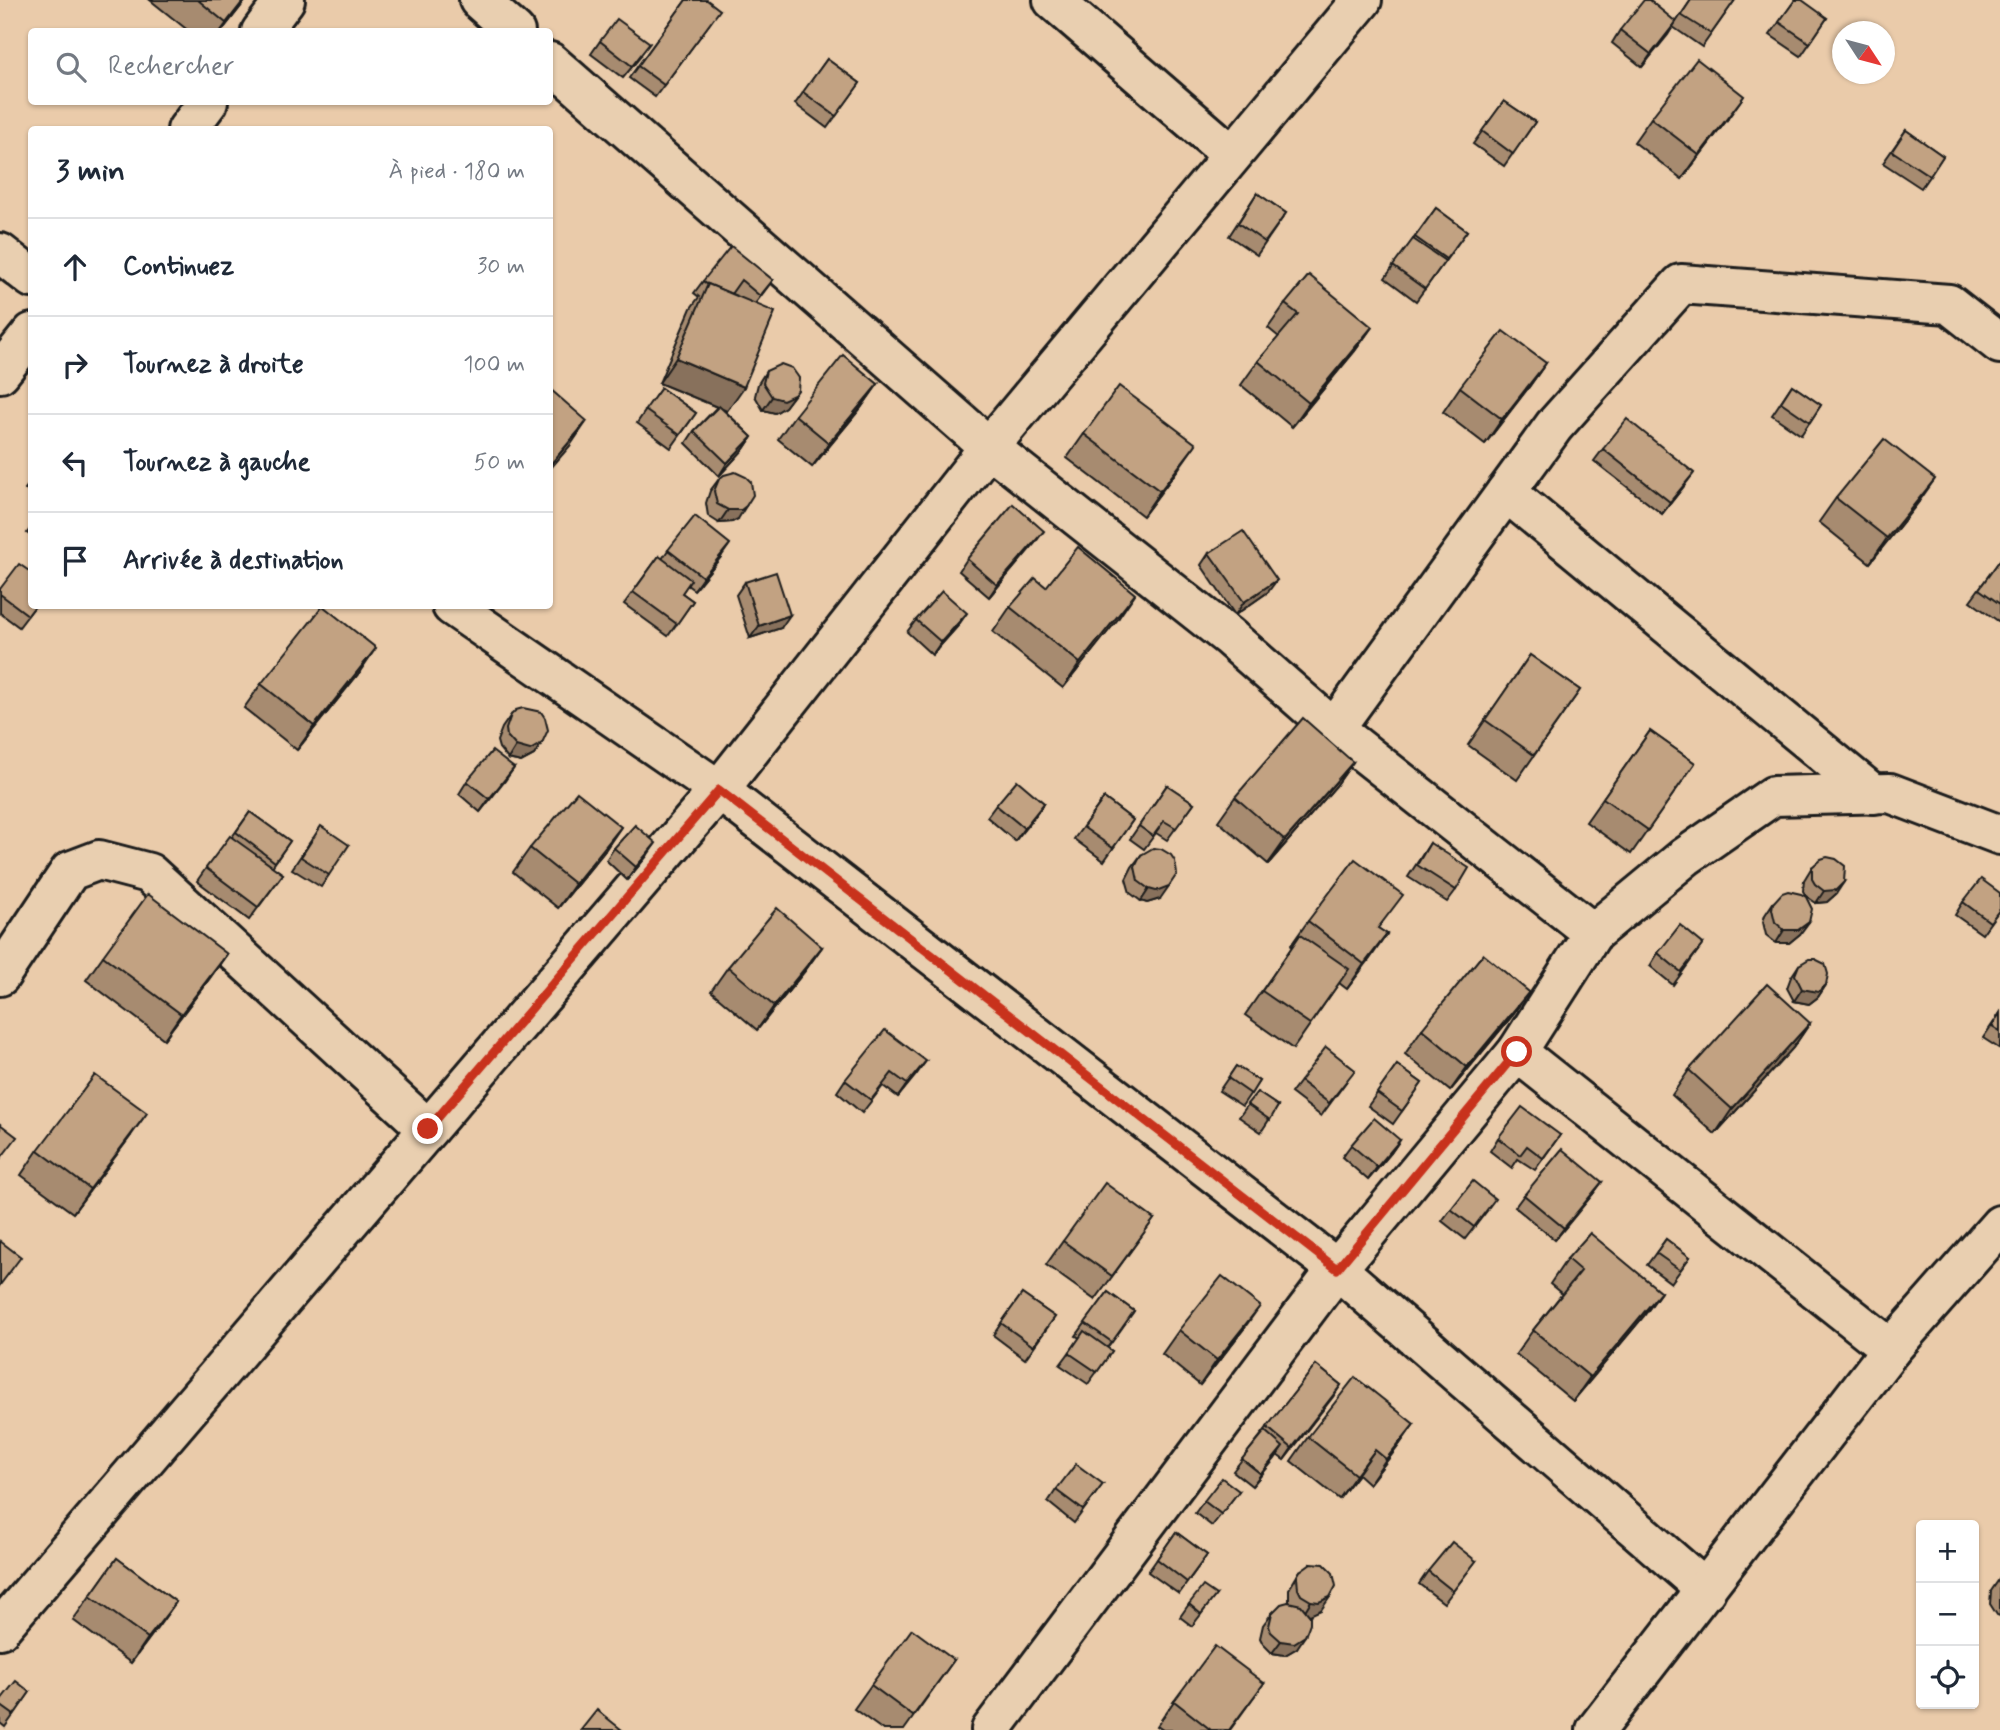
<!DOCTYPE html>
<html lang="fr">
<meta charset="utf-8">
<style>
:root{--surface:#fff;--page:#f6f6f7;--text:#1f2937;--muted:#747a83;--line:#e0e1e3}
body{margin:0;font-family:Mynerve,sans-serif;background:var(--page);color:var(--text)}
.controls{position:absolute;right:21px;bottom:21px;display:grid;overflow:hidden;border-radius:7px;box-shadow:0 2px 5px #0004}
.controls button{width:63px;height:63px;display:grid;place-items:center;padding:0;border:0;border-bottom:2px solid var(--line);background:var(--surface);color:var(--text);font:35px sans-serif}
.compass{position:absolute;left:1832px;top:21px;width:63px;height:63px;border-radius:50%;background:var(--surface);box-shadow:0 2px 5px #0004;rotate:126deg}
.stop{position:absolute;width:21px;height:21px;margin:-16px;border:5px solid #c8321e;border-radius:50%;background:#fff}
.stop.end{background:#c8321e;border-color:#fff;box-shadow:0 2px 7px #0008}
.list{margin:0;padding:0;list-style:none}
h2{display:flex;justify-content:space-between;align-items:center;height:91px;margin:0;padding:0 28px;font-size:30px}
h2 small{font-size:23px;font-weight:400;color:var(--muted)}
.list li{display:grid;grid-template-columns:46px 1fr auto;gap:21px;align-items:center;box-sizing:border-box;height:98px;padding:0 28px;border-top:2px solid var(--line)}
.list b{display:block;font-size:26px;white-space:nowrap}
.list em{font-size:23px;font-style:normal;color:var(--muted)}
.icon{flex:none;width:38px;height:38px;fill:none;stroke:currentColor;stroke-width:2;stroke-linecap:round;stroke-linejoin:round}
.map{position:relative;flex:none;width:2000px;height:1730px;overflow:hidden}
.search{position:absolute;background:var(--surface);box-shadow:0 2px 5px #0004;left:28px;top:28px;width:525px;height:77px;display:flex;align-items:center;gap:18px;box-sizing:border-box;padding:0 24px;border-radius:7px;color:var(--muted);font-size:26px}
.panel{position:absolute;background:var(--surface);box-shadow:0 2px 5px #0004;left:28px;top:126px;width:525px;height:483px;border-radius:7px}
.map>svg:first-child{display:block}
.lines{fill:none;stroke-linecap:round;stroke-linejoin:round}
.minor-casing{stroke:#1c1c1c;stroke-width:44}
.minor{stroke:#e9cfb0;stroke-width:38}
.wall{fill:#a78b70;stroke:#1c1c1c;stroke-width:2}
.shaded-wall{fill:#88715b;stroke:#1c1c1c;stroke-width:2}
.building{fill:#c2a282;stroke:#1c1c1c;stroke-width:2}
.route{stroke:#c8321e;stroke-width:9}
</style>
<div class="map">
<svg width="2000" height="1730" viewBox="0 0 2000 1730">
<rect width="100%" height="100%" fill="#eacbaa"/>
<filter id="ink" filterUnits="userSpaceOnUse"><feTurbulence type="fractalNoise" baseFrequency=".0143" numOctaves="2"/><feDisplacementMap in="SourceGraphic" scale="14" xChannelSelector="R" yChannelSelector="G"/><feConvolveMatrix kernelMatrix="1 2 1 2 8 2 1 2 1" color-interpolation-filters="sRGB"/></filter>
<g filter="url(#ink)">
<g class="lines">
<defs>
<g id="minor">
<path d="M479 0 515 32"/>
<path d="M1053 0 1232 155"/>
<path d="M261 32 285 0"/>
<path d="M550 62 989 447 1228 636 1334 729 1593 933"/>
<path d="M187 130 208 102"/>
<path d="M0 253 32 278"/>
<path d="M0 373 32 333"/>
<path d="M1506 492 1873 794"/>
<path d="M452 606 719 790 1337 1269 1706 1590"/>
<path d="M1334 729 1554 426 1681 284 1949 304 2000 344"/>
<path d="M0 976 70 871 99 860 149 873 428 1129"/>
<path d="M1517 1052 1891 1349"/>
<path d="M0 1629 719 790 989 447 1362 0"/>
<path d="M991 1730 1337 1269 1517 1052 1593 933 1685 857 1773 796 1890 793 2000 835"/>
<path d="M1596 1730 1891 1349 2000 1225"/>
</g>
</defs>
<use href="#minor" class="minor-casing"/>
<use href="#minor" class="minor"/>
</g>
<g class="wall">
<path d="M150 0H246L221 32H190Z"/>
<path d="M686 0 711 22 655 97 629 78Z"/>
<path d="M1691 0H1735L1702 47 1673 27 1642 67 1612 43 1620 30 1676 22Z"/>
<path d="M1795 0 1827 18 1801 56 1770 35Z"/>
<path d="M600 41 641 56 623 78 591 54Z"/>
<path d="M827 59 860 83 827 128 795 104Z"/>
<path d="M1504 101 1535 122 1504 166 1473 144Z"/>
<path d="M1651 118 1727 120 1682 179 1634 142Z"/>
<path d="M1906 130 1943 156 1921 188 1883 163Z"/>
<path d="M1257 193 1286 213 1257 255 1229 236Z"/>
<path d="M1436 208 1467 231 1416 301 1385 278Z"/>
<path d="M773 280 755 304 727 411 724 410 752 437 744 449 719 476 686 443 694 431 717 407 659 383 691 308 699 297 694 293 703 281Z"/>
<path d="M1285 304 1372 327 1355 351 1292 427 1241 385 1258 361 1279 337 1268 328Z"/>
<path d="M1546 363 1529 387 1485 444 1443 412 1460 387Z"/>
<path d="M766 371 798 390 785 407 775 413 763 410 755 396 758 384Z"/>
<path d="M878 384 861 408 812 467 778 439 795 415Z"/>
<path d="M1792 385 1821 405 1801 435 1772 415Z"/>
<path d="M661 388 696 413 671 448 637 423Z"/>
<path d="M1084 434 1179 468 1143 516 1067 458Z"/>
<path d="M1603 449 1685 485 1662 514 1594 461Z"/>
<path d="M719 479 738 519 732 522 719 523 708 516 706 503 710 491Z"/>
<path d="M32 480V494L25 489Z"/>
<path d="M1836 498 1918 503 1870 563 1819 522Z"/>
<path d="M32 526V537L27 533Z"/>
<path d="M1035 543 989 597 959 571 967 559Z"/>
<path d="M668 550 721 557 694 590 687 585 682 593 693 601 668 636 624 604 659 556 662 559Z"/>
<path d="M1209 553 1268 592 1235 615 1201 565Z"/>
<path d="M2000 560V619L1998 621 1970 601Z"/>
<path d="M745 582 781 628 750 638 736 595Z"/>
<path d="M1046 587 1118 619 1063 688 993 632 1010 607Z"/>
<path d="M0 589 35 606 19 627 0 613Z"/>
<path d="M916 620 958 626 932 655 907 632Z"/>
<path d="M1530 655 1580 690 1517 780 1468 745Z"/>
<path d="M359 673 297 750 244 708 261 684Z"/>
<path d="M511 715 542 743 534 755 521 762 508 759 499 748 497 741 502 728Z"/>
<path d="M1650 731 1695 763 1631 854 1586 822Z"/>
<path d="M1353 762 1336 786 1268 864 1218 821 1235 797Z"/>
<path d="M514 768 480 812 459 794 467 781Z"/>
<path d="M1167 785 1194 803 1167 840 1156 833 1144 849 1130 839Z"/>
<path d="M1104 798 1133 820 1104 861 1074 839Z"/>
<path d="M1044 803 1015 841 987 817 996 805Z"/>
<path d="M250 812 290 841 272 867 283 874 249 920 197 881 206 868 232 837Z"/>
<path d="M312 839 329 875 321 887 292 869Z"/>
<path d="M1430 843 1456 890 1447 902 1408 877Z"/>
<path d="M530 848 604 852 558 908 513 872Z"/>
<path d="M614 848 647 856 627 880 606 860Z"/>
<path d="M1141 855 1160 899 1147 903 1141 901 1130 893 1126 879 1132 867Z"/>
<path d="M1812 867 1836 894 1827 902 1816 903 1806 896 1803 891 1804 880Z"/>
<path d="M1963 902 2000 909 1982 934 1955 915Z"/>
<path d="M1773 903 1800 934 1789 943H1776L1766 935 1763 922 1765 915Z"/>
<path d="M1308 921 1379 929 1387 934 1347 989 1339 983 1293 1049 1245 1015 1292 947 1291 945Z"/>
<path d="M1703 944 1673 985 1650 966 1658 953Z"/>
<path d="M822 947 805 971 757 1030 711 991 728 967Z"/>
<path d="M227 954 210 978 164 1039 86 980 103 956Z"/>
<path d="M1799 965 1826 985 1818 997 1809 1004 1794 1001 1787 988 1791 977Z"/>
<path d="M2000 1013V1049L1983 1038Z"/>
<path d="M1512 1016 1450 1091 1405 1054 1422 1029Z"/>
<path d="M1810 1023 1793 1048 1715 1134 1672 1095 1689 1070Z"/>
<path d="M926 1061 898 1097 883 1086 862 1113 837 1092 845 1080Z"/>
<path d="M1397 1065 1422 1083 1393 1124 1368 1106Z"/>
<path d="M1236 1066 1259 1081 1242 1106 1219 1091Z"/>
<path d="M1300 1081 1346 1082 1321 1116 1291 1093Z"/>
<path d="M1257 1092 1278 1106 1261 1132 1239 1117Z"/>
<path d="M1560 1135 1535 1170 1518 1159 1512 1168 1490 1151 1498 1138Z"/>
<path d="M130 1137 73 1213 21 1175 38 1150Z"/>
<path d="M1400 1140 1391 1153 1368 1180 1342 1157 1351 1145Z"/>
<path d="M1602 1182 1593 1194 1555 1240 1515 1207 1524 1195Z"/>
<path d="M1451 1209 1487 1211 1465 1239 1442 1221Z"/>
<path d="M1154 1219 1095 1300 1046 1265 1063 1241Z"/>
<path d="M1666 1239 1690 1257 1671 1283 1647 1265Z"/>
<path d="M1567 1259 1661 1292 1644 1316 1573 1401 1516 1354 1533 1330 1562 1294 1550 1284Z"/>
<path d="M1108 1292 1134 1311 1107 1348 1112 1351 1088 1384 1060 1365 1080 1338 1076 1336Z"/>
<path d="M1022 1294 1055 1317 1025 1359 993 1335Z"/>
<path d="M1179 1330H1243L1200 1385 1162 1354Z"/>
<path d="M1316 1365 1341 1385 1284 1460 1277 1455 1252 1486 1233 1471Z"/>
<path d="M1414 1424 1397 1448 1369 1484 1358 1474 1339 1499 1291 1461 1308 1437Z"/>
<path d="M1103 1484 1074 1523 1048 1502 1056 1490Z"/>
<path d="M1239 1491 1212 1526 1195 1513 1204 1501Z"/>
<path d="M1176 1532 1207 1555 1179 1594 1148 1572Z"/>
<path d="M117 1558 176 1602 131 1663 73 1620Z"/>
<path d="M1476 1561 1444 1603 1419 1584 1428 1571Z"/>
<path d="M1300 1571 1321 1610 1308 1614 1297 1648 1285 1655 1272 1653 1263 1644 1260 1638 1263 1625 1272 1613 1289 1602V1589Z"/>
<path d="M2000 1578V1616L1997 1615 1990 1604 1991 1591Z"/>
<path d="M1216 1595 1192 1626 1180 1617 1189 1604Z"/>
<path d="M954 1660 904 1730H883L854 1709 871 1685Z"/>
<path d="M1264 1683 1230 1730H1163L1157 1726 1174 1701Z"/>
<path d="M30 1692 5 1727 0 1723V1701Z"/>
</g>
<g class="shaded-wall">
<path d="M244 0H246L221 32H220Z"/>
<path d="M1676 22 1668 35 1642 67 1651 54Z"/>
<path d="M1744 96 1727 120 1682 179 1699 155Z"/>
<path d="M1372 327 1355 351 1292 427 1309 403Z"/>
<path d="M676 358 744 387 727 411 659 383Z"/>
<path d="M1546 363 1529 387 1485 444 1502 419Z"/>
<path d="M878 384 861 408 812 467 829 443Z"/>
<path d="M794 395 785 407 775 413 763 410 772 397Z"/>
<path d="M587 421 570 446 550 469V465Z"/>
<path d="M752 437 744 449 719 476 727 463Z"/>
<path d="M1196 444 1179 468 1143 516 1160 491Z"/>
<path d="M1694 473 1685 485 1662 514 1670 502Z"/>
<path d="M1935 479 1918 503 1870 563 1887 538Z"/>
<path d="M746 506 738 519 732 522 719 523 728 510Z"/>
<path d="M1044 531 1035 543 989 597 997 585Z"/>
<path d="M730 544 721 557 694 590 703 577Z"/>
<path d="M1277 580 1268 592 1235 615 1244 602Z"/>
<path d="M1135 594 1118 619 1063 688 1080 663Z"/>
<path d="M967 613 958 626 932 655 941 642Z"/>
<path d="M790 615 781 628 750 638 759 626Z"/>
<path d="M376 648 359 673 297 750 314 726Z"/>
<path d="M542 743 534 755 521 762 508 759 516 746Z"/>
<path d="M1353 762 1336 786 1268 864 1285 840Z"/>
<path d="M514 768 505 781 480 812 489 799Z"/>
<path d="M1044 803 1036 815 1015 841 1024 828Z"/>
<path d="M621 827 604 852 558 908 575 884Z"/>
<path d="M656 843 647 856 627 880 636 867Z"/>
<path d="M1844 882 1836 894 1827 902 1816 903 1824 891Z"/>
<path d="M1169 886 1160 899 1147 903 1141 901 1149 889Z"/>
<path d="M1809 922 1800 934 1789 943H1776L1784 930Z"/>
<path d="M1387 934 1370 959 1347 989 1364 964Z"/>
<path d="M822 947 805 971 757 1030 774 1006Z"/>
<path d="M227 954 210 978 164 1039 181 1014Z"/>
<path d="M1826 985 1818 997 1809 1004 1794 1001 1802 989Z"/>
<path d="M1529 992 1512 1016 1450 1091 1467 1067Z"/>
<path d="M1810 1023 1793 1048 1715 1134 1732 1109Z"/>
<path d="M926 1061 917 1074 898 1097 907 1084Z"/>
<path d="M147 1113 130 1137 73 1213 90 1189Z"/>
<path d="M1400 1140 1391 1153 1368 1180 1377 1167Z"/>
<path d="M1602 1182 1593 1194 1555 1240 1564 1228Z"/>
<path d="M1661 1292 1644 1316 1573 1401 1590 1377Z"/>
<path d="M1260 1306 1243 1330 1200 1385 1217 1360Z"/>
<path d="M1341 1385 1333 1397 1284 1460 1292 1448Z"/>
<path d="M1414 1424 1397 1448 1369 1484 1386 1459Z"/>
<path d="M1283 1447 1275 1459 1252 1486 1261 1474Z"/>
<path d="M1375 1450 1358 1474 1339 1499 1356 1475Z"/>
<path d="M1330 1597 1321 1610 1310 1615 1303 1614 1311 1601Z"/>
<path d="M176 1602 159 1626 131 1663 148 1638Z"/>
<path d="M1305 1636 1297 1648 1285 1655 1272 1653 1281 1641Z"/>
</g>
<g class="building">
<path d="M198 0H244L226 23Z"/>
<path d="M686 0H707L720 10 664 85 638 66Z"/>
<path d="M1644 0H1649L1676 22 1651 54 1620 30Z"/>
<path d="M1691 0H1735L1711 34 1681 15Z"/>
<path d="M1795 0H1802L1827 18 1810 43 1779 22Z"/>
<path d="M617 19 650 43 632 66 600 41Z"/>
<path d="M827 59 860 83 836 116 803 92Z"/>
<path d="M1697 59 1744 96 1699 155 1651 118Z"/>
<path d="M1504 101 1535 122 1513 154 1482 131Z"/>
<path d="M1906 130 1943 156 1930 176 1892 151Z"/>
<path d="M1257 193 1286 213 1265 242 1238 223Z"/>
<path d="M1436 208 1467 231 1446 259 1415 237Z"/>
<path d="M1413 239 1445 261 1425 289 1393 266Z"/>
<path d="M731 246 773 280 760 296 741 280 731 294 708 284V285L703 281Z"/>
<path d="M1309 275 1372 327 1309 403 1258 361 1298 314 1285 304Z"/>
<path d="M708 284 775 312 744 387 676 358Z"/>
<path d="M1503 331 1546 363 1502 419 1460 387Z"/>
<path d="M843 355 878 384 829 443 795 415Z"/>
<path d="M781 364 792 368 799 378 798 390 794 395 783 400 772 397 763 383 766 371Z"/>
<path d="M1792 385 1821 405 1810 422 1781 402Z"/>
<path d="M1119 386 1196 444 1160 491 1084 434Z"/>
<path d="M661 388 696 413 680 435 645 410Z"/>
<path d="M550 389 587 421 550 465Z"/>
<path d="M719 406 752 437 727 463 694 431Z"/>
<path d="M1627 419 1694 473 1670 502 1603 449Z"/>
<path d="M1884 439 1935 479 1887 538 1836 498Z"/>
<path d="M735 472 746 477 751 482 753 495 746 506 741 510H728L717 504 714 491 719 479 724 475Z"/>
<path d="M1013 504 1044 531 997 585 967 559Z"/>
<path d="M695 516 730 544 703 577 668 550Z"/>
<path d="M1243 531 1277 580 1244 602 1209 553Z"/>
<path d="M1078 547 1135 594 1080 663 1010 607 1035 578 1046 587Z"/>
<path d="M659 556 691 580 682 593 693 601 677 624 633 592Z"/>
<path d="M2000 560V604L1979 589Z"/>
<path d="M19 564 32 573V606H35L28 615 0 594V589Z"/>
<path d="M776 572 790 615 759 626 745 582Z"/>
<path d="M942 591 967 613 941 642 916 620Z"/>
<path d="M323 606 376 648 314 726 261 684Z"/>
<path d="M1530 655 1580 690 1534 755 1485 720Z"/>
<path d="M523 708 541 712 545 718 548 730 542 743 530 750 516 746 507 736 506 729 511 715 516 710Z"/>
<path d="M1303 718 1353 762 1285 840 1235 797Z"/>
<path d="M1650 731 1695 763 1648 830 1603 798Z"/>
<path d="M492 751 514 768 489 799 467 781Z"/>
<path d="M1017 780 1044 803 1024 828 996 805Z"/>
<path d="M1167 785 1194 803 1176 828 1164 821 1153 836 1139 826Z"/>
<path d="M577 792 621 827 575 884 530 848Z"/>
<path d="M1104 798 1133 820 1113 848 1083 827Z"/>
<path d="M250 812 290 841 275 862 236 832Z"/>
<path d="M635 825 656 843 636 867 614 848Z"/>
<path d="M321 826 349 845 329 875 301 857Z"/>
<path d="M230 836 283 874 258 907 206 868Z"/>
<path d="M1430 843 1469 868 1456 890 1417 865Z"/>
<path d="M1153 848 1161 849 1171 855 1175 861 1177 874 1169 886 1156 891 1149 889 1138 881 1135 867 1141 855Z"/>
<path d="M1827 857 1836 859 1845 866 1844 882 1836 890 1824 891 1815 884 1812 879V867L1821 859Z"/>
<path d="M1355 859 1403 895 1378 928 1387 934 1364 964 1308 921Z"/>
<path d="M1981 879 2000 893V909L1990 922 1963 902Z"/>
<path d="M1788 891 1801 894 1806 897 1812 909 1809 922 1798 930H1784L1775 922 1772 909 1773 903 1782 893Z"/>
<path d="M148 894 227 954 181 1014 103 956Z"/>
<path d="M777 908 822 947 774 1006 728 967Z"/>
<path d="M1680 925 1703 944 1681 972 1658 953Z"/>
<path d="M1300 935 1349 969 1310 1024 1262 991Z"/>
<path d="M1483 954 1529 992 1467 1067 1422 1029Z"/>
<path d="M1809 959H1815L1825 964 1828 974 1826 985 1818 992 1802 989 1795 975 1799 965Z"/>
<path d="M1767 984 1810 1023 1732 1109 1689 1070Z"/>
<path d="M2000 1013V1031L1992 1026Z"/>
<path d="M885 1030 926 1061 907 1084 892 1073 871 1100 845 1080Z"/>
<path d="M1326 1047 1355 1070 1329 1103 1300 1081Z"/>
<path d="M1397 1065 1422 1083 1402 1111 1377 1093Z"/>
<path d="M1236 1066 1259 1081 1251 1094 1228 1078Z"/>
<path d="M95 1075 147 1113 90 1189 38 1150Z"/>
<path d="M1257 1092 1278 1106 1270 1120 1247 1104Z"/>
<path d="M1522 1107 1560 1135 1543 1158 1527 1146 1520 1155 1498 1138Z"/>
<path d="M1374 1118 1400 1140 1377 1167 1351 1145Z"/>
<path d="M0 1124 17 1137 0 1159Z"/>
<path d="M1562 1149 1602 1182 1564 1228 1524 1195Z"/>
<path d="M1473 1181 1495 1199 1474 1227 1451 1209Z"/>
<path d="M1105 1183 1154 1219 1112 1276 1063 1241Z"/>
<path d="M1590 1233 1661 1292 1590 1377 1533 1330 1581 1271 1567 1259Z"/>
<path d="M1666 1239 1690 1257 1680 1270 1656 1253Z"/>
<path d="M0 1241 21 1257 0 1285Z"/>
<path d="M1222 1276 1260 1306 1217 1360 1179 1330Z"/>
<path d="M1108 1292 1134 1311 1112 1342 1085 1323Z"/>
<path d="M1022 1294 1055 1317 1033 1346 1001 1323Z"/>
<path d="M1084 1331 1112 1351 1097 1372 1069 1353Z"/>
<path d="M1316 1365 1341 1385 1292 1448 1267 1427Z"/>
<path d="M1355 1377 1414 1424 1386 1459 1375 1450 1356 1475 1308 1437Z"/>
<path d="M1265 1431 1283 1447 1261 1474 1242 1459Z"/>
<path d="M1076 1464 1103 1484 1083 1510 1056 1490Z"/>
<path d="M1222 1478 1239 1491 1221 1514 1204 1501Z"/>
<path d="M1176 1532 1207 1555 1187 1582 1157 1559Z"/>
<path d="M1452 1542 1476 1561 1453 1591 1428 1571Z"/>
<path d="M117 1558 176 1602 148 1638 90 1596Z"/>
<path d="M1311 1563 1324 1564 1333 1573 1336 1586 1330 1597 1319 1602 1311 1601 1301 1595 1298 1589 1297 1576 1300 1571Z"/>
<path d="M1203 1586 1216 1595 1201 1614 1189 1604Z"/>
<path d="M1288 1602 1301 1605 1310 1616V1623L1305 1636 1294 1643 1281 1641 1271 1632 1269 1626 1272 1613 1281 1604Z"/>
<path d="M912 1629 954 1660 913 1716 871 1685Z"/>
<path d="M1215 1646 1264 1683 1229 1730H1211L1174 1701Z"/>
<path d="M16 1681 30 1692 14 1715 0 1705V1701Z"/>
<path d="M597 1710 622 1730H581Z"/>
</g>
</g>
<g class="lines" filter="url(#ink)">
<path class="route" d="M428 1129 719 790 1337 1269 1517 1052"/>
</g>
</svg>
<div class="controls">
<button>+</button>
<button>−</button>
<button><svg class="icon" aria-label="locate" viewBox="0 0 24 24"><circle cx="12" cy="12" r="6"/><path d="M12 2v4M12 18v4M2 12h4M18 12h4"/></svg></button>
</div>
<svg class="compass" viewBox="-18 -18 36 36"><path d="M0-13l5 13h-10z" fill="#e53935"/><path d="M0 13l5-13h-10z" fill="#747a83"/></svg>
<div class="stop" style="left:1517px;top:1052px"></div>
<div class="stop end" style="left:428px;top:1129px"></div>
<div class="search"><svg class="icon" aria-label="search" viewBox="0 0 24 24"><circle cx="10" cy="10" r="6"/><path d="M15 15l6 6"/></svg>Rechercher</div>
<section class="panel">
<h2>3 min<small>À pied · 180 m</small></h2>
<ul class="list">
<li><svg class="icon" aria-label="ahead" viewBox="0 0 24 24"><path d="M12 20V5M6 11l6-6 6 6"/></svg><div><b>Continuez</b></div><em>30 m</em></li>
<li><svg class="icon" aria-label="right" viewBox="0 0 24 24"><path d="M7 20v-9h11M14 6l5 5-5 5"/></svg><div><b>Tournez à droite</b></div><em>100 m</em></li>
<li><svg class="icon" aria-label="left" viewBox="0 0 24 24"><path d="M17 20v-9H6M10 6l-5 5 5 5"/></svg><div><b>Tournez à gauche</b></div><em>50 m</em></li>
<li><svg class="icon" aria-label="arrive" viewBox="0 0 24 24"><path d="M6 21V4h12l-3 4 3 4H6"/></svg><div><b>Arrivée à destination</b></div></li>
</ul>
</section>
</div>
